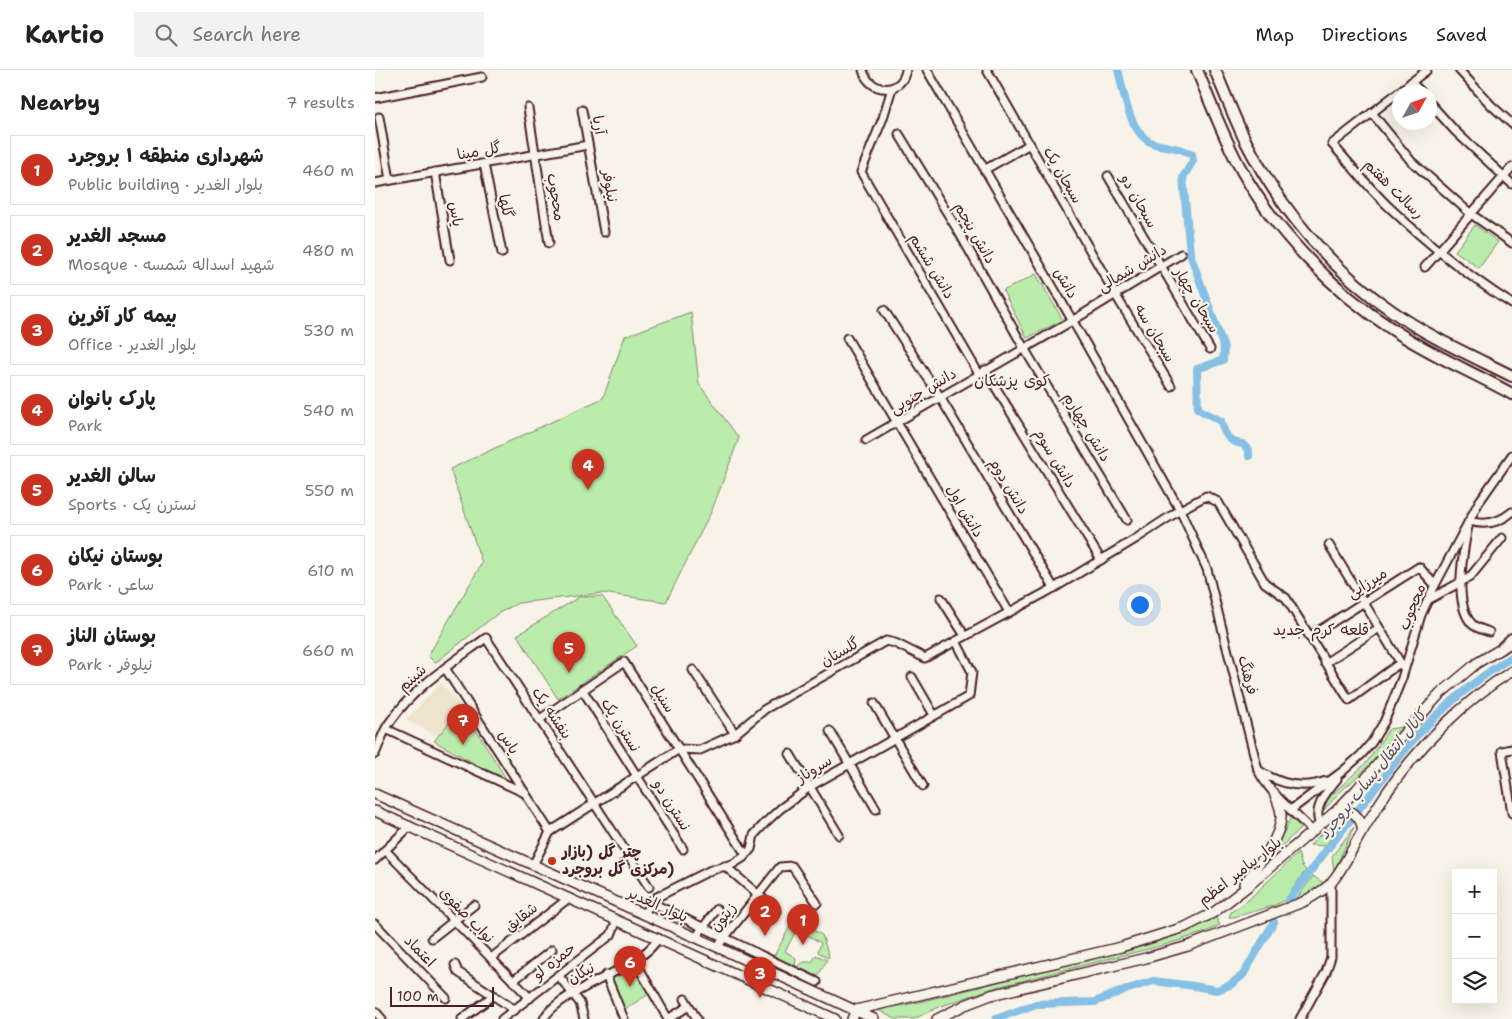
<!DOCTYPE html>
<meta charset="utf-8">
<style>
:root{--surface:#fff;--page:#f2f2f2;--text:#222;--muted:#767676;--line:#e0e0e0;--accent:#c8321e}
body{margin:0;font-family:"Shantell Sans","Playpen Sans Arabic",sans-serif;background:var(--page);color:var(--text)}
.controls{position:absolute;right:15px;bottom:15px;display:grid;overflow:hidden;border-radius:0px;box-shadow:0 5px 20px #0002}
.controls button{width:45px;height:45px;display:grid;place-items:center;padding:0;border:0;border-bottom:1px solid var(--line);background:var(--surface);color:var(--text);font:25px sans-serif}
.compass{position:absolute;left:1017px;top:15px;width:45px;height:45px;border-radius:50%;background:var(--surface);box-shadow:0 5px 20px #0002;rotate:50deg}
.scale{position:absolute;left:15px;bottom:12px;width:104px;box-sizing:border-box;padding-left:5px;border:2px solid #4a1f2b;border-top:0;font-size:14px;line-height:18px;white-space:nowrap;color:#4a1f2b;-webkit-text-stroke:4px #f7f3e8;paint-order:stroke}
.you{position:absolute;left:764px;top:534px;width:18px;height:18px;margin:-12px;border:4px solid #fff;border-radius:50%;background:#1a73e8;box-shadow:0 0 0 8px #1a73e833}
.badge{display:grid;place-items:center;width:32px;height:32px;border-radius:50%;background:var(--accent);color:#fff;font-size:16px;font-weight:700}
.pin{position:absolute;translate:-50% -41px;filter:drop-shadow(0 1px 2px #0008)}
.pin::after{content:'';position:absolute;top:26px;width:18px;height:15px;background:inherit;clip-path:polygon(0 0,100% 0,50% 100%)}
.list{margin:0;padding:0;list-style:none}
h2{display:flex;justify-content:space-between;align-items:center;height:65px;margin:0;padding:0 20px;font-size:21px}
h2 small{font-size:16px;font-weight:400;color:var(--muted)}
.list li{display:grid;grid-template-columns:32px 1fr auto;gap:15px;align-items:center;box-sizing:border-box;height:70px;margin:0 10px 10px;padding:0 10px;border:1px solid var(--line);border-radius:0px}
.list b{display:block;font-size:19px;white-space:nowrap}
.list p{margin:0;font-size:16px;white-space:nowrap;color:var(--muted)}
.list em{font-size:16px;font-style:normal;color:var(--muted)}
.icon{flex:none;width:28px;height:28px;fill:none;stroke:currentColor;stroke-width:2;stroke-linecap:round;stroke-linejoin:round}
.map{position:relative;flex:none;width:1137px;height:949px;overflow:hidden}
header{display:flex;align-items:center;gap:30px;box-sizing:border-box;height:70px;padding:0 25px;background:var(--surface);border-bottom:1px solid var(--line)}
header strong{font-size:24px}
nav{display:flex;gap:28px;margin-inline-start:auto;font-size:18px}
.search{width:350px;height:45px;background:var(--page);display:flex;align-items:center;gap:12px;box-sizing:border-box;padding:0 18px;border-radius:0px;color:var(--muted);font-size:19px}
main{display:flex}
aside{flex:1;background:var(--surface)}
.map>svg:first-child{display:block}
.built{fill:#eee3cd}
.green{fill:#baecac;stroke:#82866c}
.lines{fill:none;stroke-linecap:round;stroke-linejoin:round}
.canal{stroke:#86c0e5;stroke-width:8}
.minor-casing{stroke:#4a1f2b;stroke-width:11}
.major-casing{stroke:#4a1f2b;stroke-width:12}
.highway-casing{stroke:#4a1f2b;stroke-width:14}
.minor{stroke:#f7f3e8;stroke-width:7}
.major{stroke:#f7f3e8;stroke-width:9}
.highway{stroke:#f7f3e8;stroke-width:10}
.poi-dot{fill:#c8321e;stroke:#f7f3e8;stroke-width:2}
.labels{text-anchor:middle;stroke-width:4.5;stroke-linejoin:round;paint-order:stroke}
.street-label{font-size:15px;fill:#4a1f2b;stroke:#f7f3e8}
.poi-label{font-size:15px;font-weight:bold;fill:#4a1f2b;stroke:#f7f3e8;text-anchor:start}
.neighbourhood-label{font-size:16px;fill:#4a1f2b;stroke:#f7f3e8}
.water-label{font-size:16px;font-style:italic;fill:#5c4f63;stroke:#f7f3e8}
</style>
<header>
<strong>Kartio</strong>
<div class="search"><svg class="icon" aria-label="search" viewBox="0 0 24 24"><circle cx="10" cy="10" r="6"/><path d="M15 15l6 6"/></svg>Search here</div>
<nav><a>Map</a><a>Directions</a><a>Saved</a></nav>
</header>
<main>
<aside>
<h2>Nearby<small>7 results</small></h2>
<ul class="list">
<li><span class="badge">1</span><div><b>شهرداری منطقه ۱ بروجرد</b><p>Public building · بلوار الغدیر</p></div><em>460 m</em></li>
<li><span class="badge">2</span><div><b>مسجد الغدیر</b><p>Mosque · شهید اسداله شمسه</p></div><em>480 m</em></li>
<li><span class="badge">3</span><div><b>بیمه کار آفرین</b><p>Office · بلوار الغدیر</p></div><em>530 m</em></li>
<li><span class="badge">4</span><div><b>پارک بانوان</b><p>Park</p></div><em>540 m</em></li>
<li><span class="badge">5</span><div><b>سالن الغدیر</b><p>Sports · نسترن یک</p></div><em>550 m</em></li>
<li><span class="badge">6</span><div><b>بوستان نیکان</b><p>Park · ساعی</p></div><em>610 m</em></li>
<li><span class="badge">7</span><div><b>بوستان الناز</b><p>Park · نیلوفر</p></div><em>660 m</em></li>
</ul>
</aside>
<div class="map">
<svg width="1137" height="949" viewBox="0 0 1137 949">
<rect width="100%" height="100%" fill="#f7f3e8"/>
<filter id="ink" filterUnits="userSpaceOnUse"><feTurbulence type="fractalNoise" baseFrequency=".02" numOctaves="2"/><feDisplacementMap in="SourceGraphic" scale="10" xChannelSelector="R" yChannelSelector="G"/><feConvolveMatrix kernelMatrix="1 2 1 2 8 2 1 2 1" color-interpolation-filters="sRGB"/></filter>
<g filter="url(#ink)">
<path class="built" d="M66 613 87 637 63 666 31 650Z"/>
<g class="green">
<path d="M1100 155 1123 172 1104 198 1080 181Z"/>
<path d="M661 204 688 250 652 268 628 221Z"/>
<path d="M316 242 324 314 364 368 337 440 291 532 227 523 143 533 122 544 60 593 53 586 107 493 75 399 228 328 250 266Z"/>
<path d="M227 526 262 576 183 629 142 565 204 527Z"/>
<path d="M87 637 133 712 59 671Z"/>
<path d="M1027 657 995 695 963 724 949 740 952 729 992 692 1014 659Z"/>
<path d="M917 745 928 756 898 784Z"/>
<path d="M972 747 950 776 935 775 950 760Z"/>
<path d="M979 757 959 801 957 786Z"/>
<path d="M923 783 927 796 931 800 909 831 898 836 859 847H854L856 842 872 831Z"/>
<path d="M938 806 950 814 940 821 919 832Z"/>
<path d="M840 846 845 855 828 863 789 875 618 918 564 937 539 949H520L501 939C521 938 540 933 560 928 591 921 622 912 652 904 716 887 783 880 840 846Z"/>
<path d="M419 849 447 865 454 886 453 888 443 882 446 873 422 859 410 881 421 888 420 898 399 886Z"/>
<path d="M441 885 452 890 443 906 422 897 429 892H437Z"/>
<path d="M258 895 274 924 250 939 237 908Z"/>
</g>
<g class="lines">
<g class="canal">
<path d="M743 0C749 22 754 66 780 74 793 77 805 77 817 84L818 91 808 107 815 184 849 278 848 290 822 299 823 339 846 351C849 364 854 373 868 374L874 381V386"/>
<path d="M913 831 947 786 1037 671C1066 639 1099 610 1137 587"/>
<path d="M621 949 661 934 720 932 747 921 778 911 819 916 842 920 855 915 868 905 899 852"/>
</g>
<defs>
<g id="minor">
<path d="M488 0C494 24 527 25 531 0"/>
<path d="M552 0 707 267 805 440 832 499 883 700C894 723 920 743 937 761"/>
<path d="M612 0 740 224 796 316"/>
<path d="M1052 0 957 74C976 95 994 118 1014 137 1052 173 1093 206 1137 234"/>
<path d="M1084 0 1116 35 1137 54"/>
<path d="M1036 12 1046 22"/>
<path d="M517 18 508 48 486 102 604 304"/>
<path d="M0 28 107 7"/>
<path d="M1054 32 1080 61 1137 114"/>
<path d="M153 38 174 173"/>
<path d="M207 40 229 162"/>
<path d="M997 43 1036 91 1096 144 1137 173"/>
<path d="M4 47 15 110"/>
<path d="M524 64 585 164 649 278 752 450"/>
<path d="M109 94 127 183"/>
<path d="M609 100 655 74"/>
<path d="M60 102 75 190"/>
<path d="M733 106 835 279"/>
<path d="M0 113 213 75"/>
<path d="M1050 197 1137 97"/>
<path d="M509 240 565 327 679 518"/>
<path d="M472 268 634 542"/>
<path d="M610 300 726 490"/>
<path d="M491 370 697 251 806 184"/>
<path d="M954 475 1028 597"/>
<path d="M566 528 590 566"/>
<path d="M1053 530 1095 507 1127 468"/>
<path d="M1114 562C1109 560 1101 558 1097 554 1077 533 1089 477 1094 451 1110 456 1124 453 1137 442"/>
<path d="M934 567 1044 497 1060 515"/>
<path d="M950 593 1004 558"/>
<path d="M70 598 175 762"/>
<path d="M318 600 360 664"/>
<path d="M537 607 559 645"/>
<path d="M207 619 308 779"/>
<path d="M499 633 548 716"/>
<path d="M165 649 249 592 371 785"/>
<path d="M11 659 150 723"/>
<path d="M455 661 501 739"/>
<path d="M1137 679 1127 681 1137 743"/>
<path d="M0 684C5 673 8 661 15 652 39 617 77 593 111 568L274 817"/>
<path d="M415 684 464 765"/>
<path d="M883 700C904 714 927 720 951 711"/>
<path d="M917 739 968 701 986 685 997 672 1009 652 1017 633 1027 608 1046 545 1058 519 1104 432 1137 385"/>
<path d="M945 754C937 739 952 721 962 709"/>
<path d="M10 780 155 928"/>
<path d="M0 790 35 756"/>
<path d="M158 795 175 762 304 679 325 680 360 664 390 639 511 571 520 573 550 588 679 518 762 468 805 440 831 426 843 432 890 513 911 528 974 630 1025 593"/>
<path d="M350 796 402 841"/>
<path d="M277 833 442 912"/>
<path d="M268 844 282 827 336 800 358 794 369 787 376 779 379 765 390 753 405 739 436 716 594 626 597 602 581 571"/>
<path d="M0 854 71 928"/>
<path d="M321 867 342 839"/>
<path d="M57 868 99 835"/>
<path d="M342 877 405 797 417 796 442 833"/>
<path d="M116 888 194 828"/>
<path d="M262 889 264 898 293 949 314 936"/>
<path d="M80 895 83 902 140 940"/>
<path d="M183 905 205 933 209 949"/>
<path d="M231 905 249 949"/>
<path d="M138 911 177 880"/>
<path d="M310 929 322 949"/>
<path d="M0 941 7 949"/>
<path d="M87 949 119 925"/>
<path d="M127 949 236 865 242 850"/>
<path d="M169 949C172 941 179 937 185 932 210 913 271 893 283 868"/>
<path d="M925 949 951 902 956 887V813"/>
</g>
<g id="major">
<path d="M0 724 342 877 499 949"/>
<path d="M962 740C977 739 985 745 988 760"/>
<path d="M0 741 460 949"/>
<path d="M869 814C882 797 907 767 906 745 906 738 902 730 899 723"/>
<path d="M477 949 481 940 746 877 810 857 838 843 872 817 962 740 982 719 1017 677 1065 624 1102 593 1134 574"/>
<path d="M562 949 590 935 616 925 771 888 813 876 928 832C938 826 949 821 956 813 966 801 973 787 980 774 990 756 1001 739 1012 722 1045 675 1089 631 1137 601"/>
</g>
<g id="highway">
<path d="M822 0C836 34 849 69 867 101 901 162 958 221 1017 259 1054 284 1097 302 1137 324"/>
<path d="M840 0C850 24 859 47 870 70 904 137 954 198 1017 241 1054 267 1097 286 1137 306"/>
<path d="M1128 577 1137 569"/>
</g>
</defs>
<use href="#minor" class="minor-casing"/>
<use href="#major" class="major-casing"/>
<use href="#highway" class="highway-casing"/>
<use href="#minor" class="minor"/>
<use href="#major" class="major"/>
<use href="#highway" class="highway"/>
</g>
</g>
<circle class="poi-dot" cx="177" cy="791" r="5"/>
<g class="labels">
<g class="street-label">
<text transform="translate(224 55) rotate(80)" y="5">آریا</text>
<text transform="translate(104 81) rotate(-10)" y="5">گل مینا</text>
<text transform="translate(688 105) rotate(60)" y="5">سبحان یک</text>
<text transform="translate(235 116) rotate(80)" y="5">نیلوفر</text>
<text transform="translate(1019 119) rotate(45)" y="5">رسالت هفتم</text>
<text transform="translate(181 127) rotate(81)" y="5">محجوب</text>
<text transform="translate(764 131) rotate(60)" y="5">سبحان دو</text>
<text transform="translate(131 136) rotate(79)" y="5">گلها</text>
<text transform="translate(81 144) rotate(80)" y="5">یاس</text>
<text transform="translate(600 163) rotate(60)" y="5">دانش پنجم</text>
<text transform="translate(557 196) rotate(59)" y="5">دانش ششم</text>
<text transform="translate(757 198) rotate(-31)" y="5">دانش شمالی</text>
<text transform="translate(691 213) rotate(60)" y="5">دانش</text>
<text transform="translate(822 230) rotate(59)" y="5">سبحان چهار</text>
<text transform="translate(780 263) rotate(59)" y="5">سبحان سه</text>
<text transform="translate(548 321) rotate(-31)" y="5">دانش جنوبی</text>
<text transform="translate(712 357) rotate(59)" y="5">دانش چهارم</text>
<text transform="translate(680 388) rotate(59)" y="5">دانش سوم</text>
<text transform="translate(634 416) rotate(59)" y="5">دانش دوم</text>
<text transform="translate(590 441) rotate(59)" y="5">دانش اول</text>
<text transform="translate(992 513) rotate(-32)" y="5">میرزایی</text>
<text transform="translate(1037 537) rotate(-68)" y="5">محجوب</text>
<text transform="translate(465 582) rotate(-30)" y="5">گلستان</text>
<text transform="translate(873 605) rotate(76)" y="5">فرهنگ</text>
<text transform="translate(37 608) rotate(-43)" y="5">شبنم</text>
<text transform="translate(288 628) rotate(58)" y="5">سنبل</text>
<text transform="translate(177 643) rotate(56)" y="5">بنفشه یک</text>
<text transform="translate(246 655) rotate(58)" y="5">نسترن یک</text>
<text transform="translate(134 672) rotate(57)" y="5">یاس</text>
<text transform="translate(439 699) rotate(-32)" y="5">سروناز</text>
<text transform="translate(297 735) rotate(58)" y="5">نسترن دو</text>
<text transform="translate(865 801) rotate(-38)" y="5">بلوار پیامبر اعظم</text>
<text transform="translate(283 835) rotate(24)" y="5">بلوار الغدیر</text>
<text transform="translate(92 845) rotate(46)" y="5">نواب صفوی</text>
<text transform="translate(146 847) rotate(-38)" y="5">شقایق</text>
<text transform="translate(348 847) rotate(-52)" y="5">زیتون</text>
<text transform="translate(45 881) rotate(46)" y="5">اعتماد</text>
<text transform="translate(179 891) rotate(-38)" y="5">حمزه لو</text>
<text transform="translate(206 903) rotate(-28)" y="5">نیکان</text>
</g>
<g class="poi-label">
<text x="187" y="787">چتر گل (بازار<tspan x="187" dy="17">مرکزی گل بروجرد)</tspan></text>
</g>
<g class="neighbourhood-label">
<text x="637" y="316">کوی پزشکان</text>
<text x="946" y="565">قلعه کرم جدید</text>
</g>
<g class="water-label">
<text transform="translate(997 704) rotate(-51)" y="6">کانال انتقال پساب بروجرد</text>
</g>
</g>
</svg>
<div class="controls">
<button>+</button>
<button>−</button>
<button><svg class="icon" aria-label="layers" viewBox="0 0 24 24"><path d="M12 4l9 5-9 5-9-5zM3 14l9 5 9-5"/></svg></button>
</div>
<svg class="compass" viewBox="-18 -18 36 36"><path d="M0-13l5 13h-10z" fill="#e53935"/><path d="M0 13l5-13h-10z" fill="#767676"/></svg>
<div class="scale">100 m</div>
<div class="you"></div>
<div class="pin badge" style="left:428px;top:875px">1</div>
<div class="pin badge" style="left:390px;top:866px">2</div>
<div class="pin badge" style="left:385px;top:928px">3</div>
<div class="pin badge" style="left:213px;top:420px">4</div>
<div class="pin badge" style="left:194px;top:603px">5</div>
<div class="pin badge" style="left:255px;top:917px">6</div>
<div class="pin badge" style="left:88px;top:675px">7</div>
</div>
</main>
